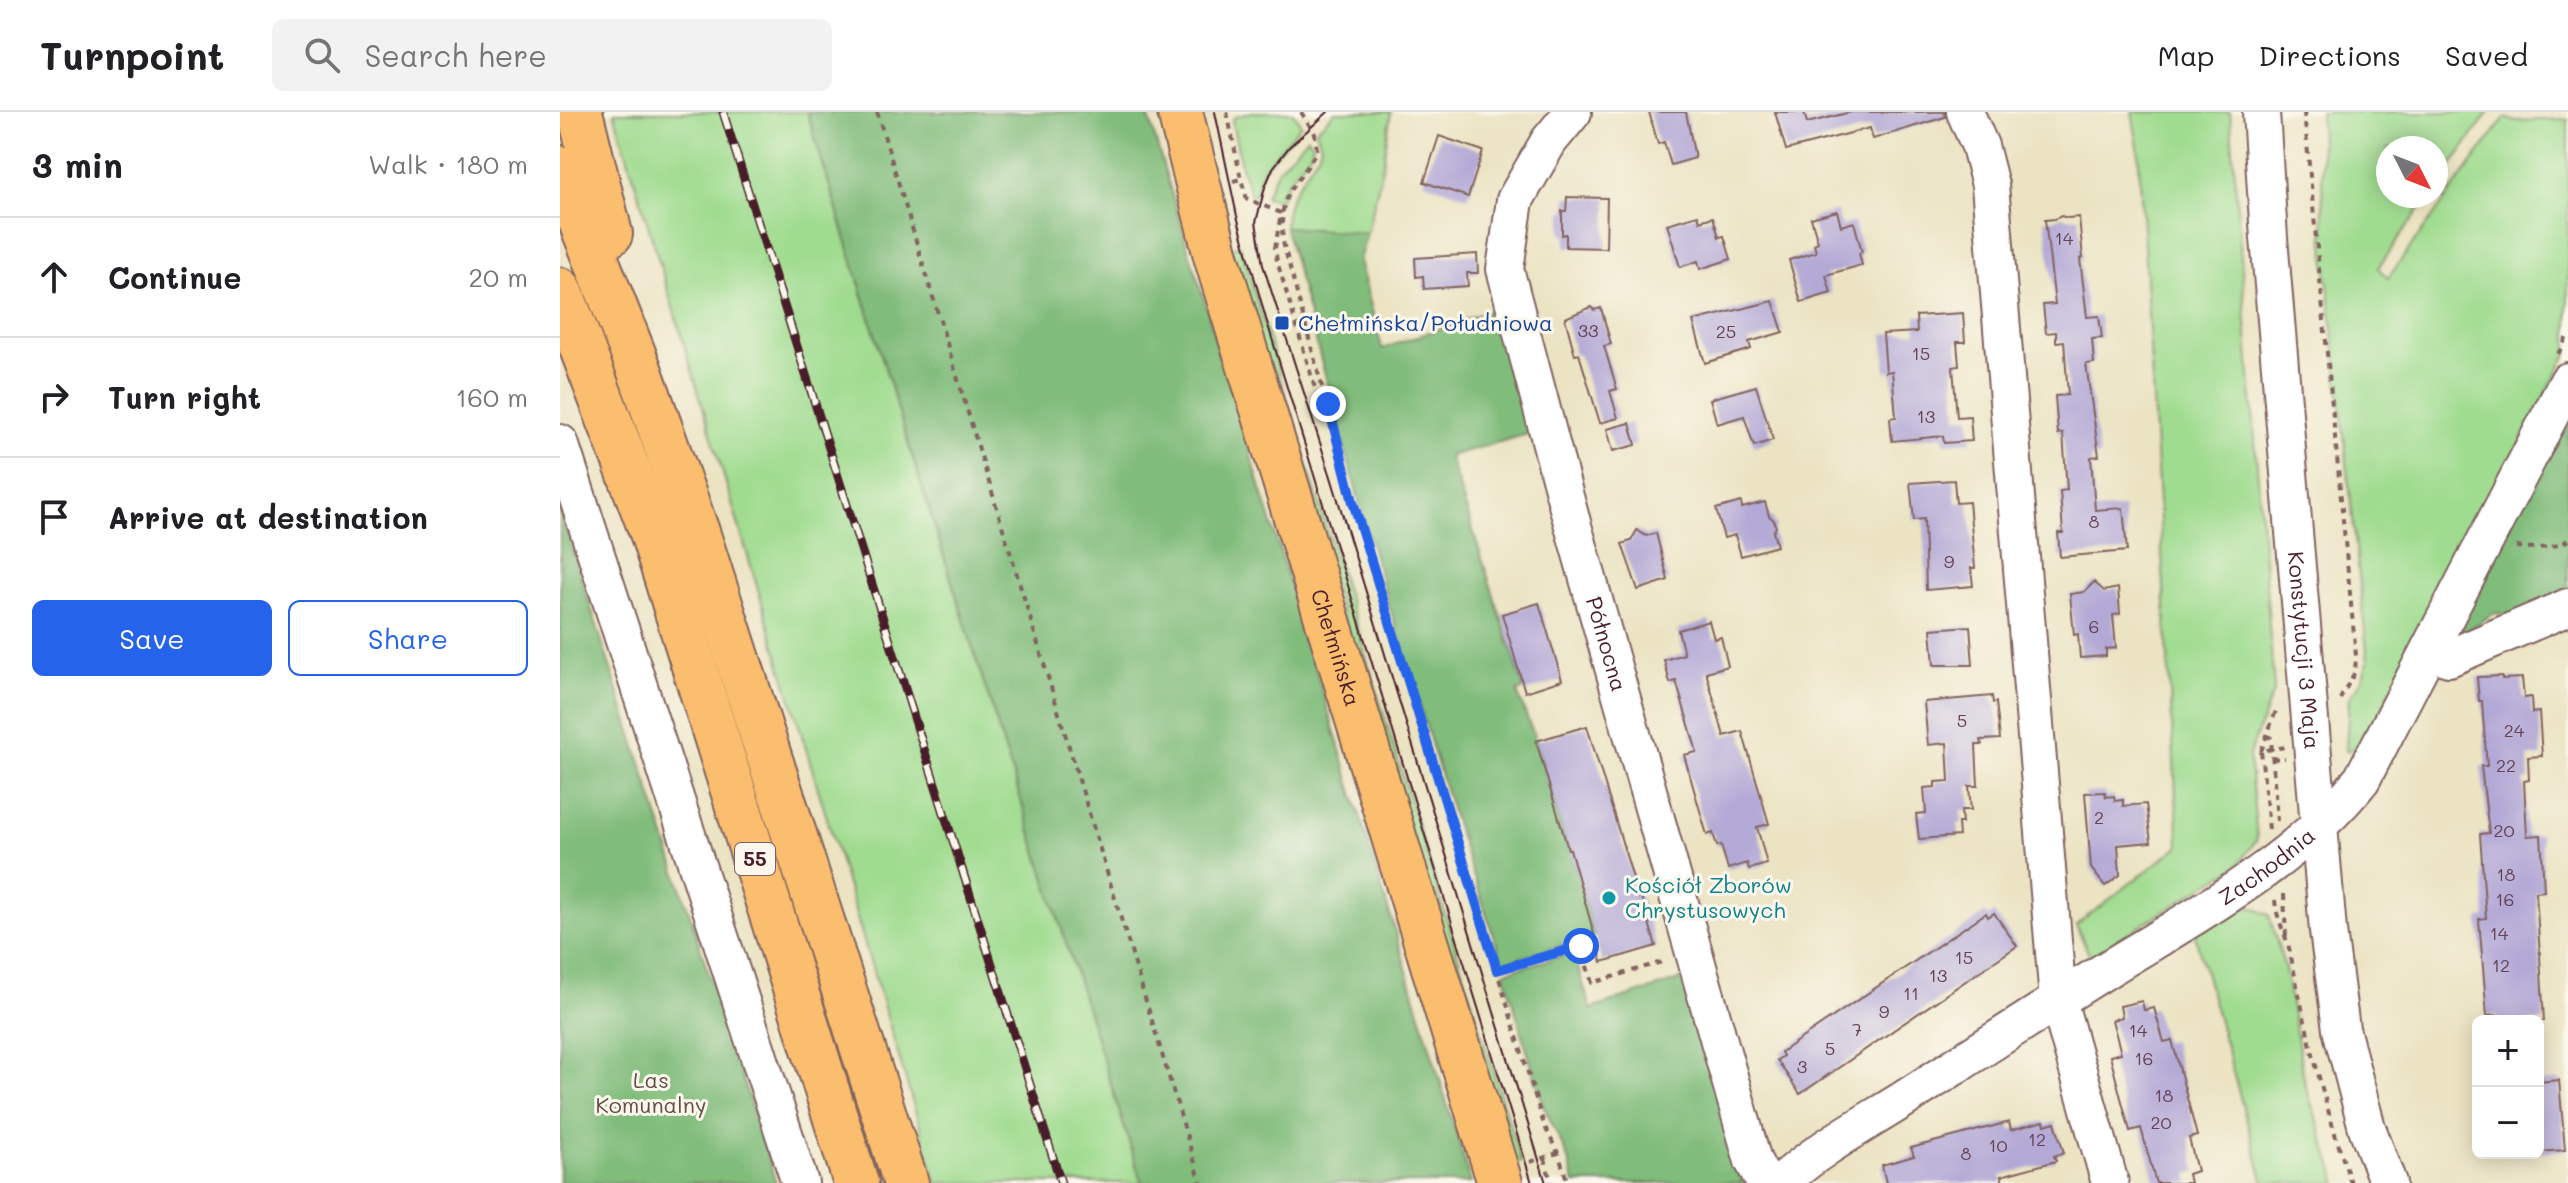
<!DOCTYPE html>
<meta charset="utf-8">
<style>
:root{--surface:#fff;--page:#f2f2f2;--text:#202124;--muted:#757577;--line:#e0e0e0;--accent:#2563eb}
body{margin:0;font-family:Mali,sans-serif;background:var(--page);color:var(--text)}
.controls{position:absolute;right:24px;bottom:24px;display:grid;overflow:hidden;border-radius:12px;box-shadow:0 4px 20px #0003}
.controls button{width:72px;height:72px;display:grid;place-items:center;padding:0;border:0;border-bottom:2px solid var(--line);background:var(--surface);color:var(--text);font:40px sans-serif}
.compass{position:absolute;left:1816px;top:24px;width:72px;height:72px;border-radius:50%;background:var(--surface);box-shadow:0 4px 20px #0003;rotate:132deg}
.stop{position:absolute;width:24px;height:24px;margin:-18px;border:6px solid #2563eb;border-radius:50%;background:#fff}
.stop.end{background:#2563eb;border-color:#fff;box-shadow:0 2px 8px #0008}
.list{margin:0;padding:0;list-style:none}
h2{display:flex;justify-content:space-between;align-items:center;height:104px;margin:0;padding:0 32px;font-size:34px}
h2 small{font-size:26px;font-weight:400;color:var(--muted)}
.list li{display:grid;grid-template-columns:52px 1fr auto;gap:24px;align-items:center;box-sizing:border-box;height:120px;padding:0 32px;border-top:2px solid var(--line)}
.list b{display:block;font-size:30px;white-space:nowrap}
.list em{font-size:26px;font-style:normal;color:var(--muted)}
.actions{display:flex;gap:16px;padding:24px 32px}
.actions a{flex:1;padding:18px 0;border:2px solid var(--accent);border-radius:12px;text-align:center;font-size:28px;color:var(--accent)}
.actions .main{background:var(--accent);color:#fff}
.icon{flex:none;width:44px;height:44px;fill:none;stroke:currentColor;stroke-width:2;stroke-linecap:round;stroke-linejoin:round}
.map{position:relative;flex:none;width:2008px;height:1071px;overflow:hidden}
header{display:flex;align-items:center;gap:48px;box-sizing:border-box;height:112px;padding:0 40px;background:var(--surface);border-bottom:2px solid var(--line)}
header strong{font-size:38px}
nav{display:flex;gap:44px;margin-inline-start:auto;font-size:28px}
.search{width:560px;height:72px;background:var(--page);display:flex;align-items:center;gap:20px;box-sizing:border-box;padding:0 28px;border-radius:12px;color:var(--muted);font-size:30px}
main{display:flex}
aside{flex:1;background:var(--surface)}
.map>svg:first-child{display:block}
.green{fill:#a0dc90;stroke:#757e5e;stroke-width:2}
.forest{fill:#80bc7a;stroke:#656e52;stroke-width:2}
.building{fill:#b3a9d6}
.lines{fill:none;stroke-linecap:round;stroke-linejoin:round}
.minor-casing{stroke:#826460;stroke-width:40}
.major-casing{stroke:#826460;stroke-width:48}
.path{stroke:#826460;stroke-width:4;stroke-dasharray:6 6;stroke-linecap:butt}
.minor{stroke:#fff;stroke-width:36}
.major{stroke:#fabe6e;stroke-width:44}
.tram{stroke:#4a1f2b;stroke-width:2}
.rail-casing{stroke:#4a1f2b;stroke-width:9}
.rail{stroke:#fbf7ec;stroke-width:6;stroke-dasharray:18;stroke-linecap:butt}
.route{stroke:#2563eb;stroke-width:10}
.transit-dot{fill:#1a4fb4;stroke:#fbf7ec;stroke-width:3}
.culture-dot{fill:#0f9aa8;stroke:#fbf7ec;stroke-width:3}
.labels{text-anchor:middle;stroke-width:6;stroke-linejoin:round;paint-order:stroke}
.number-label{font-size:18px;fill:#644256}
.shield{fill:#fbf7ec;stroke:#7f6065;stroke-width:2}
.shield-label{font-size:20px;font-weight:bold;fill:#4a1f2b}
.transit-label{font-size:22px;fill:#164399;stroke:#fbf7ec;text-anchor:start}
.street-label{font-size:22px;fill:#4a1f2b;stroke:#fbf7ec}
.culture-label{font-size:22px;fill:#0d838f;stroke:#fbf7ec;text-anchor:start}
.park-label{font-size:22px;fill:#604e44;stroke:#fbf7ec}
</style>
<header>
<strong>Turnpoint</strong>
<div class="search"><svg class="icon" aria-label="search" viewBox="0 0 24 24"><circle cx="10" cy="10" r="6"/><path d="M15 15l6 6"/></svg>Search here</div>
<nav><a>Map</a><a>Directions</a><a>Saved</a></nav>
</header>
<main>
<aside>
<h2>3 min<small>Walk · 180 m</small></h2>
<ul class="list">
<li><svg class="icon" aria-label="ahead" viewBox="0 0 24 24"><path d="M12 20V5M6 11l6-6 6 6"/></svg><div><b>Continue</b></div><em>20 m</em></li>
<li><svg class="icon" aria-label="right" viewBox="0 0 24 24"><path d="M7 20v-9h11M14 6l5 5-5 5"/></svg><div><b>Turn right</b></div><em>160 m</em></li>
<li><svg class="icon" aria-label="arrive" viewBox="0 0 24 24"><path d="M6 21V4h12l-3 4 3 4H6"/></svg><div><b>Arrive at destination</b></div></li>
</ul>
<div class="actions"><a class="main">Save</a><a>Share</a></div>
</aside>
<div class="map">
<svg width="2008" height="1071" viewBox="0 0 2008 1071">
<rect width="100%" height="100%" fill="#fbf7ec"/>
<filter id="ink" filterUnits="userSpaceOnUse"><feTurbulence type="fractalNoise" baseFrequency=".0125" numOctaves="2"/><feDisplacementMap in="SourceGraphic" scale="16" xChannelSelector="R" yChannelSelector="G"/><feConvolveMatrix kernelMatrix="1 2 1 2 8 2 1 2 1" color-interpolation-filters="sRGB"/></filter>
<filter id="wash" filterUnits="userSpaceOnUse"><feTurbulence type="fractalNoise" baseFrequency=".006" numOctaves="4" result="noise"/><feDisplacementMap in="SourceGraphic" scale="32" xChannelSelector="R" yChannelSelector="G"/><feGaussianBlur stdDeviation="1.8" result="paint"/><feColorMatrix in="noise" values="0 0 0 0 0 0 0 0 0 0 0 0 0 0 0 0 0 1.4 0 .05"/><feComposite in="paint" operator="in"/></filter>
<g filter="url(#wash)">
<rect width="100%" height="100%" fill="#ebe3c2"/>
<g class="green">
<path d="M54 0H247L350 337 582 1071H377Z"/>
<path d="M691 0H733L741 13 703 57 695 83H691L682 58 672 9 673 6Z"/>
<path d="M775 0H831L822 58 807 121 725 115C725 80 744 68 759 40L761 33 756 18Z"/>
<path d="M1572 0H1670L1714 577 1689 643 1697 727 1677 754 1530 845 1516 813 1619 734 1586 167 1578 34Z"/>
<path d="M1760 0H1929L1876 75V36H1828V84H1869L1818 156 1828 166 1945 6 1954 9 2008 7V240L1802 634 1786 639 1789 585 1801 570 1808 549 1764 134Z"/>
<path d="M748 25 753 32 751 40 727 71 719 88 705 85 718 57Z"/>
<path d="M680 133 961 1050 951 1054 670 136Z"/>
<path d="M1690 794 1709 803 1725 857 1745 972 1778 1071H1704L1634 820Z"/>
</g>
<g class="forest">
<path d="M247 0H587L911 1071H582L350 337Z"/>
<path d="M725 115 807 121 799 148 822 237 935 197 975 320 889 344 964 577 957 580 976 629 1008 737H1010L1035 823 943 851 896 713 813 440Z"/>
<path d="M2008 290V515L1935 501 1890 529Z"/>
<path d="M0 399 216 1071H0Z"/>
<path d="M1013 841 1031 897 1122 867 1184 1071H1015L1006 1041 984 995 944 860Z"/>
</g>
<g id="blocks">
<g class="building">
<path d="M1089 0H1126L1135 46 1111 53 1104 30 1098 32Z"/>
<path d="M1215 0H1244L1247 11 1291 0H1384L1385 5 1313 27 1310 16 1226 38Z"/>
<path d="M879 24 923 39 908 85 864 70Z"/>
<path d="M1007 85 1047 86 1046 136 1006 135V122L1002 123V99H1006Z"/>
<path d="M1277 99 1281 114 1294 110 1302 140 1299 141 1302 153 1266 163 1271 181 1241 190 1229 148 1256 140 1254 132 1258 130 1251 106Z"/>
<path d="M1138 103 1140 109 1153 105 1159 125 1164 124 1171 147 1140 157 1138 149 1120 155 1107 112Z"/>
<path d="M1501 104 1508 106 1519 105 1523 146 1520 147 1527 205 1539 204 1542 226 1532 227 1534 251 1526 252 1539 344 1531 345 1535 398 1563 396 1567 439 1500 445 1498 421H1503L1500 379 1507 378 1503 321 1498 322 1495 284 1508 283 1504 229 1496 230V220L1486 221 1483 193 1495 192 1485 108 1495 107Z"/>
<path d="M917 142 918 161H907L908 174 864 177 863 164 856 165 855 146Z"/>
<path d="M1213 189 1223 220 1189 230 1191 237 1145 251 1133 209Z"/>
<path d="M1031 195 1034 198 1041 196 1051 232 1044 234 1057 277 1050 279 1058 306 1040 311 1019 242 1015 243 1005 206Z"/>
<path d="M1403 201 1405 230H1397L1399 254 1393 255 1397 305 1410 304 1412 329 1384 331 1383 324 1332 329 1330 306 1336 305 1332 259 1326 260 1323 222 1357 220 1356 204Z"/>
<path d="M1196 274 1213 328 1194 334 1184 304 1157 312 1150 287Z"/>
<path d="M1070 311 1076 333 1053 339 1047 317Z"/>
<path d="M1394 368 1396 391 1409 390 1415 456H1411L1413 474 1366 478 1364 407 1354 408 1350 371Z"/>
<path d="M1181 390 1182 396 1205 390 1209 404 1213 407 1216 415 1213 420 1217 434 1181 444 1175 423 1164 426 1156 397Z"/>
<path d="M1077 418 1086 424 1096 421 1108 468 1078 478 1062 432 1071 429Z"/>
<path d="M1534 470 1544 479 1558 476 1560 502 1553 503 1556 536 1546 537V544L1520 546 1518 522 1514 523 1510 482 1524 480Z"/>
<path d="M979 491 1002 568 965 580 942 502Z"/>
<path d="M1149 509 1154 527 1161 525 1168 554 1146 560 1164 624 1182 619 1209 712 1197 715 1207 752 1189 757 1187 751 1168 757 1161 733 1157 734 1153 721 1147 723 1124 643 1137 640 1116 569 1110 571 1104 548 1124 542 1118 518Z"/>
<path d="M1410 514 1413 553H1374L1371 517Z"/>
<path d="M1942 564V567L1962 566 1964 586 1971 585 1972 601 1979 600 1982 644 1968 645 1969 668 1964 669 1967 724 1981 723 1984 779 1976 780 1984 909H1936V903L1927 904 1919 807 1926 806 1920 722 1929 721 1921 654H1927L1923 605 1922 589H1919L1917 565Z"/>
<path d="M1432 584 1433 591 1436 590 1440 627 1421 628 1422 633H1416L1418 674H1409L1411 698H1401L1402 711H1398L1399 724 1359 727 1356 702 1366 701 1364 676 1375 675V670L1389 669 1387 631 1368 633 1364 590Z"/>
<path d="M1027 614 1079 786 1081 785 1096 834 1042 850 1010 737H1008L976 629Z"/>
<path d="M1545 680 1546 685 1554 684 1555 689 1563 688V694L1586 692 1591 730 1558 733 1560 763 1545 774 1531 756 1525 681Z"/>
<path d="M1426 801 1428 805 1434 801 1457 834 1240 982 1217 948 1223 944 1221 940Z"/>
<path d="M1582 889 1584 898 1594 896 1604 930 1612 928 1637 1024 1629 1026 1637 1059 1628 1062 1630 1071H1596L1581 1016 1570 1019 1561 986 1550 944 1561 941 1552 908 1562 905 1560 894Z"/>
<path d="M1999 968 2005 1038 1978 1040V970Z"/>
<path d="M1484 1009 1485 1013 1495 1010 1504 1041 1494 1044 1496 1049 1441 1064 1443 1071H1326L1322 1053 1354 1044 1351 1036 1449 1010 1451 1018Z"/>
</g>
</g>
</g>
<g filter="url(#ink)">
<use href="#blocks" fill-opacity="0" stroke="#826460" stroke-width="2"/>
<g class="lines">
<defs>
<g id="minor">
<path id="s1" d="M1013 0 989 29 955 88 945 157 1008 396 1193 1049 1205 1071"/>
<path d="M1405 0 1420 34 1430 73 1498 888 1550 1071"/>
<path id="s2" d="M1701 0 1709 126 1768 819 1781 917 1807 1016 1828 1071"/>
<path d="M0 331 240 1071"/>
<path d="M1869 540 1889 546 2008 495"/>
<path id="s3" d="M1221 1071C1256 1038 1301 1014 1341 989 1411 944 1480 899 1551 855 1638 802 1738 748 1802 667L2008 269"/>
</g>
<g id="major">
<path d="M20 0 50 122"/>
<path id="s4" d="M620 0 656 144 940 1071"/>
<path d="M0 56 78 254 138 423 346 1071"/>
<path d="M0 178 93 423 296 1071"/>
</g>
</defs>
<use href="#minor" class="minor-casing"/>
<use href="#major" class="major-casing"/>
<g class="path">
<path d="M317 0 641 1071"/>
<path d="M667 0 681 67"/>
<path d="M741 0 755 22 757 38C735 81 718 73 723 130L793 390 984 1013 998 1041 1008 1071"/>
<path d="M1744 0 1796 544 1795 560 1780 587"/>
<path d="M673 69 681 67 687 87 721 101 715 136 717 149 758 286 766 291"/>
<path d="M1998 242 2008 223"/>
<path d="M1956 435C1974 436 1993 438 2008 428"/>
<path d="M1706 623 1711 626 1717 709"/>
<path d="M1701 639 1717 596"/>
<path d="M1712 647 1725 646"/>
<path d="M1709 717 1701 639 1725 635"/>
<path d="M1724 782 1726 825"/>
<path d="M1715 788C1717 810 1725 819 1730 840 1746 919 1765 995 1791 1071"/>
<path d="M937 858 1021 834 1032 871 1105 849"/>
<path d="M985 1046 991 1071"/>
<path d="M970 1050 998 1041"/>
</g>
<use href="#minor" class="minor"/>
<use href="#major" class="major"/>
<g class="tram">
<path d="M655 0 677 104 706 207 972 1071"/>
<path d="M768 0 729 35 713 56 705 75 696 110 703 153 771 365 986 1071"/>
</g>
<defs>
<path id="rail" d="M163 0 501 1071"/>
</defs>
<use href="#rail" class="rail-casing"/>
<use href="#rail" class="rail"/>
</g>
</g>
<g class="lines" filter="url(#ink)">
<path class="route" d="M768 292 793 390 937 858 1021 834"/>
</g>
<rect class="transit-dot" x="714" y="203" width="16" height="16" rx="4"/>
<circle class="culture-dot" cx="1049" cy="786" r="8"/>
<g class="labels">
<g class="number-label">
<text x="1504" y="133">14</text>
<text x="1028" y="225">33</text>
<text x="1166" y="226">25</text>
<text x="1361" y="248">15</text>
<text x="1366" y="311">13</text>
<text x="1534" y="416">8</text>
<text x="1389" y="456">9</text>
<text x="1534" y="521">6</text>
<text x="1402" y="615">5</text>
<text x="1954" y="625">24</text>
<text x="1946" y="660">22</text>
<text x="1539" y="712">2</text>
<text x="1944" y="725">20</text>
<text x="1946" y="769">18</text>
<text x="1945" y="794">16</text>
<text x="1939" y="828">14</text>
<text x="1404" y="852">15</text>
<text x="1941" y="860">12</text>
<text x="1378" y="870">13</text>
<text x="1351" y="888">11</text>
<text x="1324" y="906">9</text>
<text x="1297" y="924">7</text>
<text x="1578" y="925">14</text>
<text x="1270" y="943">5</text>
<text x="1584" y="953">16</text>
<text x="1242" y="961">3</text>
<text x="1604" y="990">18</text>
<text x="1601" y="1017">20</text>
<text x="1477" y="1034">12</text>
<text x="1438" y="1040">10</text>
<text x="1406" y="1048">8</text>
</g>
<rect class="shield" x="175" y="731" width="40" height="32" rx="6"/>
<g class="shield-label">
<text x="195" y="754">55</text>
</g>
<g class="transit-label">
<text x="738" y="219">Chełmińska/Południowa</text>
</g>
<g class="street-label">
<text dy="8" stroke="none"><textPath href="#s1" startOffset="564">Północna</textPath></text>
<text dy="8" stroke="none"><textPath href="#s4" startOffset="558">Chełmińska</textPath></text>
<text dy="8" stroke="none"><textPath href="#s2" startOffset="540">Konstytucji 3 Maja</textPath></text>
<text dy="8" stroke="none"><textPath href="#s3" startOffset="580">Zachodnia</textPath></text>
</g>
<g class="culture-label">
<text x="1065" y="781">Kościół Zborów<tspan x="1065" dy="25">Chrystusowych</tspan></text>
</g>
<g class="park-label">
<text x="91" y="976">Las<tspan x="91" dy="25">Komunalny</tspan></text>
</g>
</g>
</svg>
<div class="controls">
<button>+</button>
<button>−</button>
</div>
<svg class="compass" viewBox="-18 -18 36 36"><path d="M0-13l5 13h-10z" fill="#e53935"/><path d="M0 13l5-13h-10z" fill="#757577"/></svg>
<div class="stop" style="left:1021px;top:834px"></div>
<div class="stop end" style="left:768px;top:292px"></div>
</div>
</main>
